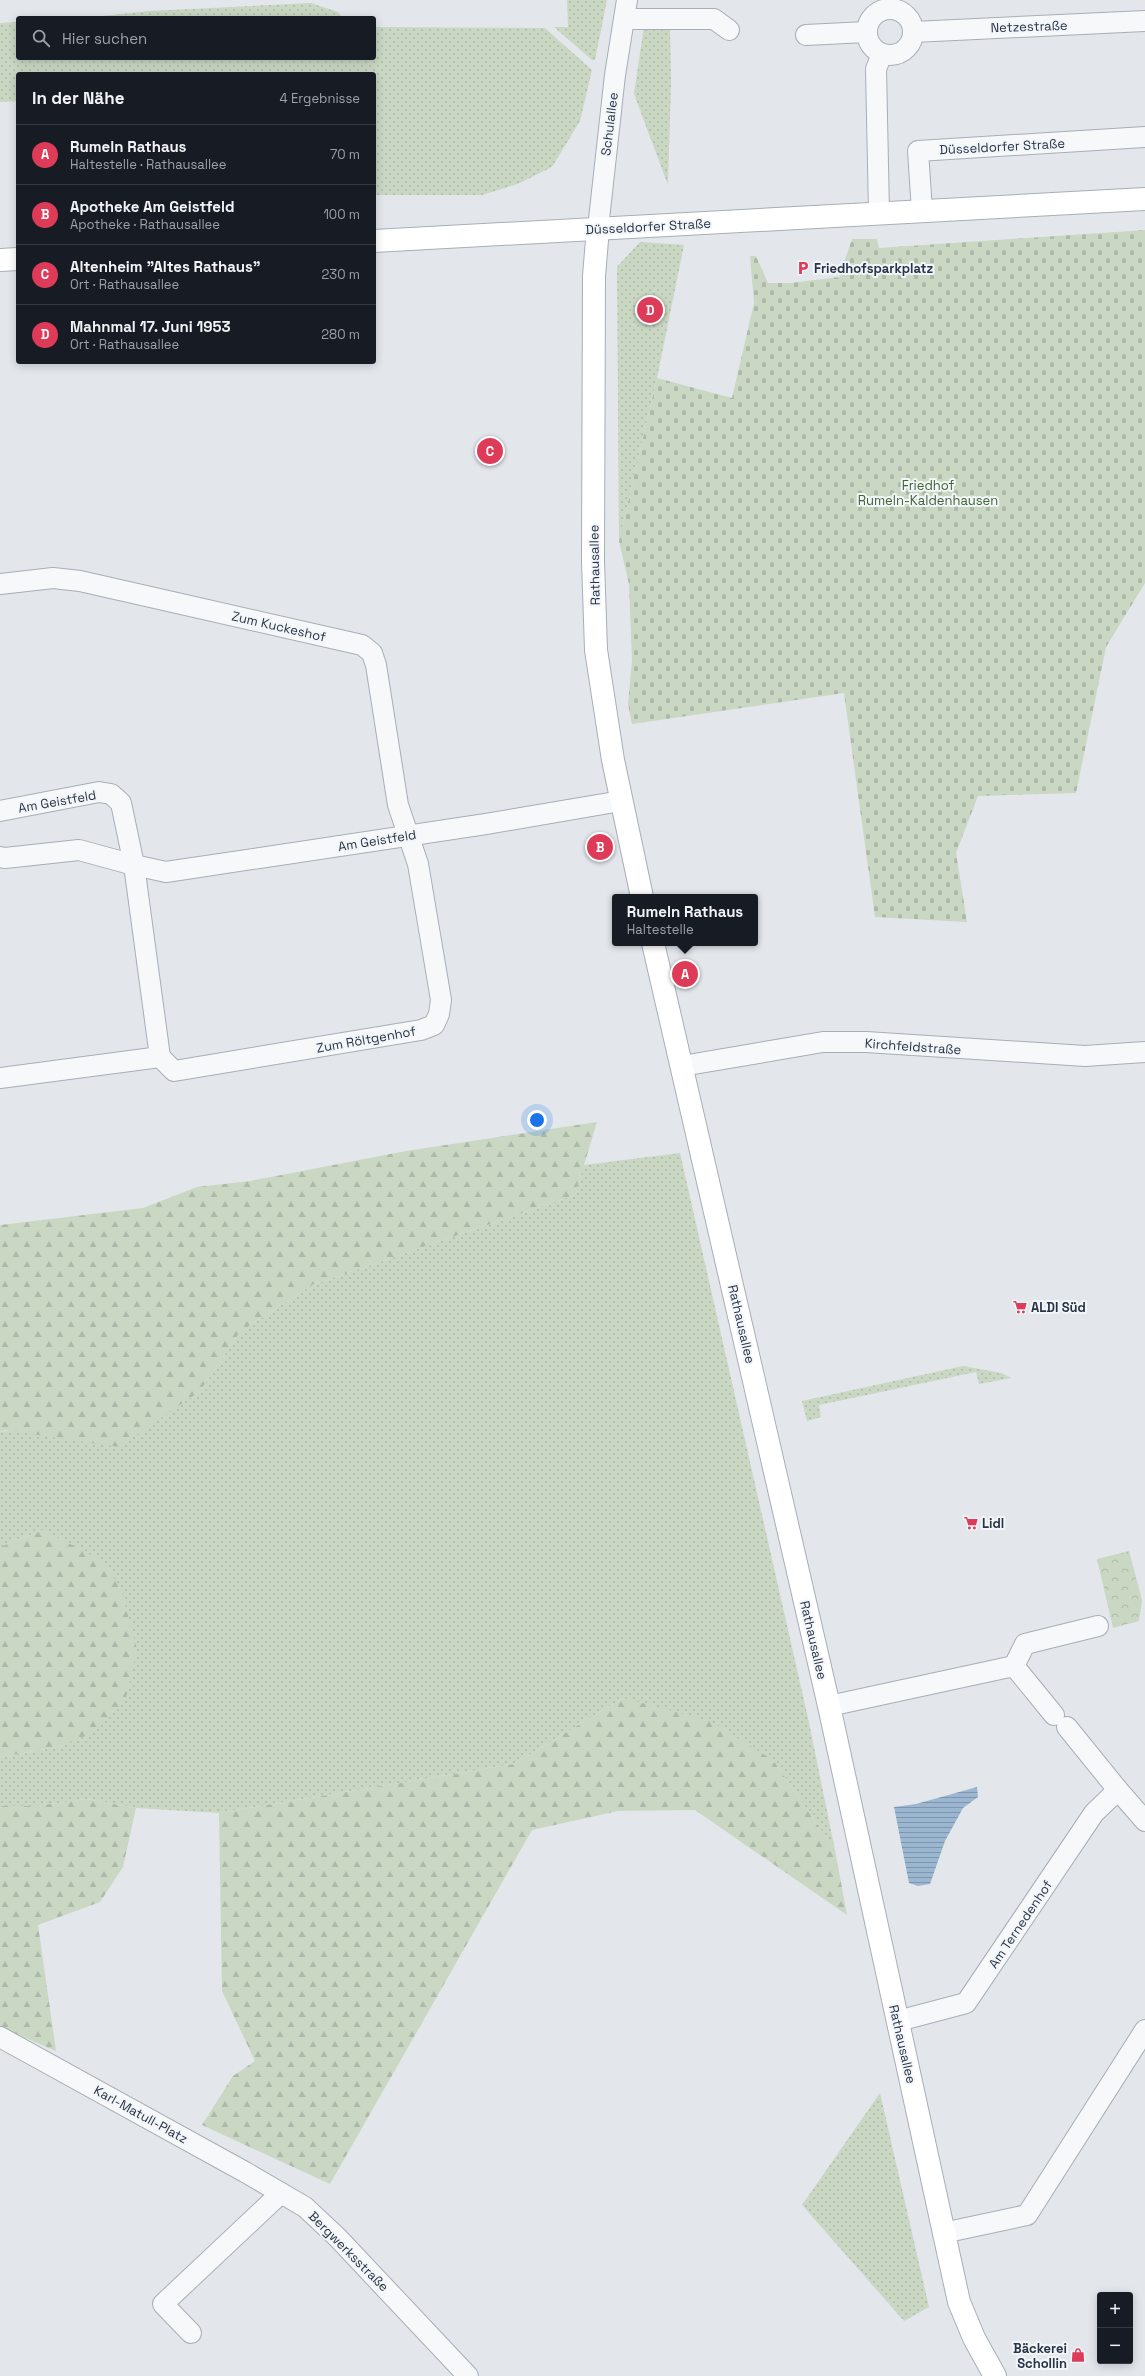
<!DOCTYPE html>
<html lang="de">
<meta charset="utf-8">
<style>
:root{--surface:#171b24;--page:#242831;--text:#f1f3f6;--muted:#9ea1a6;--line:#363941;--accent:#de3b59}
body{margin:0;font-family:"Space Grotesk",sans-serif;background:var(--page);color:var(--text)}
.controls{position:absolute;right:12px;bottom:12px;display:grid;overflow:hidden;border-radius:4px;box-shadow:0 2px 10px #0003}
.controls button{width:36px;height:36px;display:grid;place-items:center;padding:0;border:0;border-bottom:1px solid var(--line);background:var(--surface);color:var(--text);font:20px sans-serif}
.you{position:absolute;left:537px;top:1120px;width:14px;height:14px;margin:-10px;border:3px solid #fff;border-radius:50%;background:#1a73e8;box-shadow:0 0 0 6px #1a73e833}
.badge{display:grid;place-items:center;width:26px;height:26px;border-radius:50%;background:var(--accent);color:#fff;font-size:13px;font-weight:700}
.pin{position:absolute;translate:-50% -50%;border:2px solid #fff;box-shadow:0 1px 4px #0006}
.popup{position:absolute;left:612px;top:894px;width:146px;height:52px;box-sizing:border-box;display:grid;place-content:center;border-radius:4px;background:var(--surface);filter:drop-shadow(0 1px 3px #0005);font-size:13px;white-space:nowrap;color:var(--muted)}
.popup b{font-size:15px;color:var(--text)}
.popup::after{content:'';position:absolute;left:50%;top:100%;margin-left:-8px;border:8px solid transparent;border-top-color:var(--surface)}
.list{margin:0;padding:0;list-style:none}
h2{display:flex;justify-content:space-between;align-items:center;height:52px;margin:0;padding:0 16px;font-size:17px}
h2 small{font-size:13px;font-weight:400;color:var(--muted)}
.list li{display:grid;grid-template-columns:26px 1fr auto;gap:12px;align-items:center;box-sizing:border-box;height:60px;padding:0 16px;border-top:1px solid var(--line)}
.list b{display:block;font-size:15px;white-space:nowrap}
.list p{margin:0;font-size:13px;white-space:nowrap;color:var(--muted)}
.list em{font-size:13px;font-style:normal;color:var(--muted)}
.icon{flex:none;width:22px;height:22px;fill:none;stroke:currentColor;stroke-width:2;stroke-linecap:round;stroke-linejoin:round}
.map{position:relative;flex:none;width:1145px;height:2376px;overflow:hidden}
.search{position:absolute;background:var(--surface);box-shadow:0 2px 10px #0003;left:16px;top:16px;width:360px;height:44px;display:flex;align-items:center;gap:10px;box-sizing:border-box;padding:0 14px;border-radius:4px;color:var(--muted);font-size:15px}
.panel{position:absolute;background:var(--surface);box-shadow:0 2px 10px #0003;left:16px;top:72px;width:360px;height:292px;border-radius:4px}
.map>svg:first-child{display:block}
.grass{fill:url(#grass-dots)}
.forest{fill:url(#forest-firs)}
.cemetery{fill:url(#cemetery-stones)}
.park{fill:url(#park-crowns)}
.water{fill:url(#water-rules)}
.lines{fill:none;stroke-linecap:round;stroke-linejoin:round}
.street-casing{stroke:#a7aeb7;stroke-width:22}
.secondary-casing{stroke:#a7aeb7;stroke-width:24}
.street{stroke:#f6f8fa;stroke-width:20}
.secondary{stroke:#fff;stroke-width:22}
.labels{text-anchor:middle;stroke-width:4;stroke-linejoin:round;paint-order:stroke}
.street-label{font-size:13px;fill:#283447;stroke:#f3f6f9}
.poi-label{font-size:13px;font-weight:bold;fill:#283447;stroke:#f3f6f9;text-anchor:start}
.park-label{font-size:13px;fill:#3f6434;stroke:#f3f6f9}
</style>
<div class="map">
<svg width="1145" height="2376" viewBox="0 0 1145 2376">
<defs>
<pattern id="grass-dots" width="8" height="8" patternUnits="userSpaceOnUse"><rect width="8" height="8" fill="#c9d7c3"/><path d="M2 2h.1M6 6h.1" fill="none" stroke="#adb9a9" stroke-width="1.8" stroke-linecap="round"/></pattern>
<pattern id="forest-firs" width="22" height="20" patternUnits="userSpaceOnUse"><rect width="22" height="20" fill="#c9d7c3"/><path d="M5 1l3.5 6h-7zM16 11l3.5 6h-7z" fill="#adb9a9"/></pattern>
<pattern id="cemetery-stones" width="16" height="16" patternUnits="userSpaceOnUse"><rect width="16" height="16" fill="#c9d7c3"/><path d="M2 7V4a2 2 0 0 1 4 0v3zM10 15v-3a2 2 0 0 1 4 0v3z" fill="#adb9a9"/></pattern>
<pattern id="park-crowns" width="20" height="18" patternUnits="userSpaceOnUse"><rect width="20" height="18" fill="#c9d7c3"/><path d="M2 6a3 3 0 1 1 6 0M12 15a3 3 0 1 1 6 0" fill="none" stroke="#adb9a9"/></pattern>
<pattern id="water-rules" width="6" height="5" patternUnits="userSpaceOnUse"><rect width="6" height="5" fill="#9ab6d0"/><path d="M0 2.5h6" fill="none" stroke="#7e95ab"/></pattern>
</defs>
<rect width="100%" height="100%" fill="#e3e7ec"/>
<g class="grass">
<path d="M567 0H607L595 60H592L554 27H568Z"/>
<path d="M311 3 338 12 343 18H82L150 11Z"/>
<path d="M18 22V58H374V27L545 28 592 70 580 121 552 167 518 184 482 195H374V74H18V101L0 102V23Z"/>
<path d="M644 26 670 27 671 82 668 185 634 94Z"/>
<path d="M640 242 684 245 657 378 619 541 617 267Z"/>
<path d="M680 1153 808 1718 835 1850 773 1760 623 1698 514 1764 219 1813 136 1808 87 1799 36 1806H0V1757L63 1746 43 1530 0 1547V1432L200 1391 240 1332 312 1285 575 1195 584 1165Z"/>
<path d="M963 1366 1001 1373 1011 1378 979 1384 976 1372 819 1405 821 1417 807 1421 802 1401Z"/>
<path d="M880 2093 929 2307 904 2321 802 2205Z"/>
</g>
<g class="forest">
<path d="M597 1122 575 1195 312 1285 240 1332 200 1391 119 1447 5 1430 0 1432V1225L143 1208 197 1187 250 1181 406 1151Z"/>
<path d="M43 1530 105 1562 122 1593 137 1649 125 1702 94 1732 63 1746 0 1757V1547Z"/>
<path d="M623 1698 710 1721 773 1760 835 1850 847 1915 695 1810 618 1811 532 1830 330 2184 202 2125 233 2076 255 2061 222 1991 219 1813 514 1764Z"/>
<path d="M87 1799 136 1808 123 1867 100 1902 38 1925 56 2051 0 2027V1806H36Z"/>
</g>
<path class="cemetery" d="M1145 230V583L1106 647 1076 793 978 796 956 853 967 922 875 917 844 693 632 724 628 704 632 660 629 584 619 541 657 378 732 398 754 303 750 256H756L768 283H791L839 277 852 239H877L879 248Z"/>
<path class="park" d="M1129 1551 1142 1600 1139 1621 1113 1628 1097 1559Z"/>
<path class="water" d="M977 1787 978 1797 963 1808 945 1841 930 1884 918 1886 909 1883 894 1807 916 1804Z"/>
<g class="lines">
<defs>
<g id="street">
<circle cx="890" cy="32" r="23"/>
<path d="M624 19H714L729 30"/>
<path d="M913 32 1145 21"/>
<path d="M806 35 866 32"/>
<path d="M922 211 918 151 1145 137"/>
<path d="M879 213 876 69 882 54"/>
<path d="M598 228 615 75 627 0"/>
<path d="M0 584 53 578 80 581 362 645 372 653 376 665 398 805 418 864 441 1000 439 1014 434 1025 421 1030 174 1071 160 1057 0 1078"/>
<path d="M0 811 99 792 111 794 121 803 134 865 166 872 486 824 621 801"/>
<path d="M0 857 5 858 79 850 134 865 160 1057"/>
<path d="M682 1066 823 1042H866L1085 1056 1145 1052"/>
<path d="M1014 1666 1025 1644 1098 1626"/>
<path d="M829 1706 1014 1666 1054 1715"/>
<path d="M1067 1727 1118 1790"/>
<path d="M898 2021 966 2003 1094 1813 1118 1790 1145 1821"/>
<path d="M0 2037 245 2172 305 2207 338 2238 468 2376"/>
<path d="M943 2233 1027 2215 1145 2030"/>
<path d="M191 2333 163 2304 281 2193"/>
</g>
<g id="secondary">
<path d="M598 228 594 276 593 561 596 650 613 760 642 897"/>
<path d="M374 241 1145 199"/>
<path d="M0 260 18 259"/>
<path d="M653 943 829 1706 959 2302 974 2338 995 2376"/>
</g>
</defs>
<use href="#street" class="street-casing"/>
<use href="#secondary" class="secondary-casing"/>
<use href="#street" class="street"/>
<use href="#secondary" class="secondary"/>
</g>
<defs>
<symbol id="parking-bare" viewBox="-9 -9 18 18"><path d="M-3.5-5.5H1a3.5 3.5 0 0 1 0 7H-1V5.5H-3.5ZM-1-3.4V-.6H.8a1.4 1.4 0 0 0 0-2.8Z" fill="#de3b59" stroke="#f3f6f9" stroke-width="2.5" paint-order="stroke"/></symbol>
<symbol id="supermarket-bare" viewBox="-9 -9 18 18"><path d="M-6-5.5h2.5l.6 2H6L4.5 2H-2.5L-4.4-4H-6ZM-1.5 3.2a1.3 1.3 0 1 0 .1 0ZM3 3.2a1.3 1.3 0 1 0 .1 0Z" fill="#de3b59" stroke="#f3f6f9" stroke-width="2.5" paint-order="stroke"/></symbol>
<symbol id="shop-bare" viewBox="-9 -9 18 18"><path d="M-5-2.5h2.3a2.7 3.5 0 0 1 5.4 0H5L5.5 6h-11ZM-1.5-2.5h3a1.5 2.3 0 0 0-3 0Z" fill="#de3b59" stroke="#f3f6f9" stroke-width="2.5" paint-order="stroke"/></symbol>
</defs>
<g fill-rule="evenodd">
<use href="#parking-bare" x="793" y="258" width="20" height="20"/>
<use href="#supermarket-bare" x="1010" y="1297" width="20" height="20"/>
<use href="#supermarket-bare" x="961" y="1513" width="20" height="20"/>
<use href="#shop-bare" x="1068" y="2345" width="20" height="20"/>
</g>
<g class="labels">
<g class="street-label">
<text transform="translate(1029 26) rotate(-2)" y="5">Netzestraße</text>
<text transform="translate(609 124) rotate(-83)" y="5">Schulallee</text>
<text transform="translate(1002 146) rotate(-3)" y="5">Düsseldorfer Straße</text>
<text transform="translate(648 226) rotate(-3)" y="5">Düsseldorfer Straße</text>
<text transform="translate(594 565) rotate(-91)" y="5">Rathausallee</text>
<text transform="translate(279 626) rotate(13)" y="5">Zum Kuckeshof</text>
<text transform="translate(57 801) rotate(-10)" y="5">Am Geistfeld</text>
<text transform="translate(377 840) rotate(-9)" y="5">Am Geistfeld</text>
<text transform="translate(366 1039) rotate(-10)" y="5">Zum Röltgenhof</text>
<text transform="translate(913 1046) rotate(4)" y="5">Kirchfeldstraße</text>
<text transform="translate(742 1324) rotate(77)" y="5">Rathausallee</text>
<text transform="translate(814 1640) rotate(77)" y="5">Rathausallee</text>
<text transform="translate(1020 1924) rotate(-56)" y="5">Am Ternedenhof</text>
<text transform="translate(903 2044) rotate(77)" y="5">Rathausallee</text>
<text transform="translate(141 2114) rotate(29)" y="5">Karl-Matull-Platz</text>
<text transform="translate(349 2251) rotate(45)" y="5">Bergwerksstraße</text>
</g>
<g class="poi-label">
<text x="814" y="273">Friedhofsparkplatz</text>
<text x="1031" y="1312">ALDI Süd</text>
<text x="982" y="1528">Lidl</text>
<text x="1067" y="2353" text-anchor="end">Bäckerei<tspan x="1067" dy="15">Schollin</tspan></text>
</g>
<g class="park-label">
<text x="928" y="490">Friedhof<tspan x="928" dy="15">Rumeln-Kaldenhausen</tspan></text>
</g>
</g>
</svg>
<div class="controls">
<button>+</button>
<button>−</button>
</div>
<div class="you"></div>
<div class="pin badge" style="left:685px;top:974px">A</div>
<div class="popup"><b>Rumeln Rathaus</b>Haltestelle</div>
<div class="pin badge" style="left:600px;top:847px">B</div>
<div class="pin badge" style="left:490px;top:451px">C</div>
<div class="pin badge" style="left:650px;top:310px">D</div>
<div class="search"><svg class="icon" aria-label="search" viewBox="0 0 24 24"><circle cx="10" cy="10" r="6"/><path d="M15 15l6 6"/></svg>Hier suchen</div>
<section class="panel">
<h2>In der Nähe<small>4 Ergebnisse</small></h2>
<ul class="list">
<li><span class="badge">A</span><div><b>Rumeln Rathaus</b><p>Haltestelle · Rathausallee</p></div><em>70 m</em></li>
<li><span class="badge">B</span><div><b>Apotheke Am Geistfeld</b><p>Apotheke · Rathausallee</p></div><em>100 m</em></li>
<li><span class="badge">C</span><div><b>Altenheim &quot;Altes Rathaus&quot;</b><p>Ort · Rathausallee</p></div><em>230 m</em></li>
<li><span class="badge">D</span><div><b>Mahnmal 17. Juni 1953</b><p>Ort · Rathausallee</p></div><em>280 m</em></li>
</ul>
</section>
</div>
